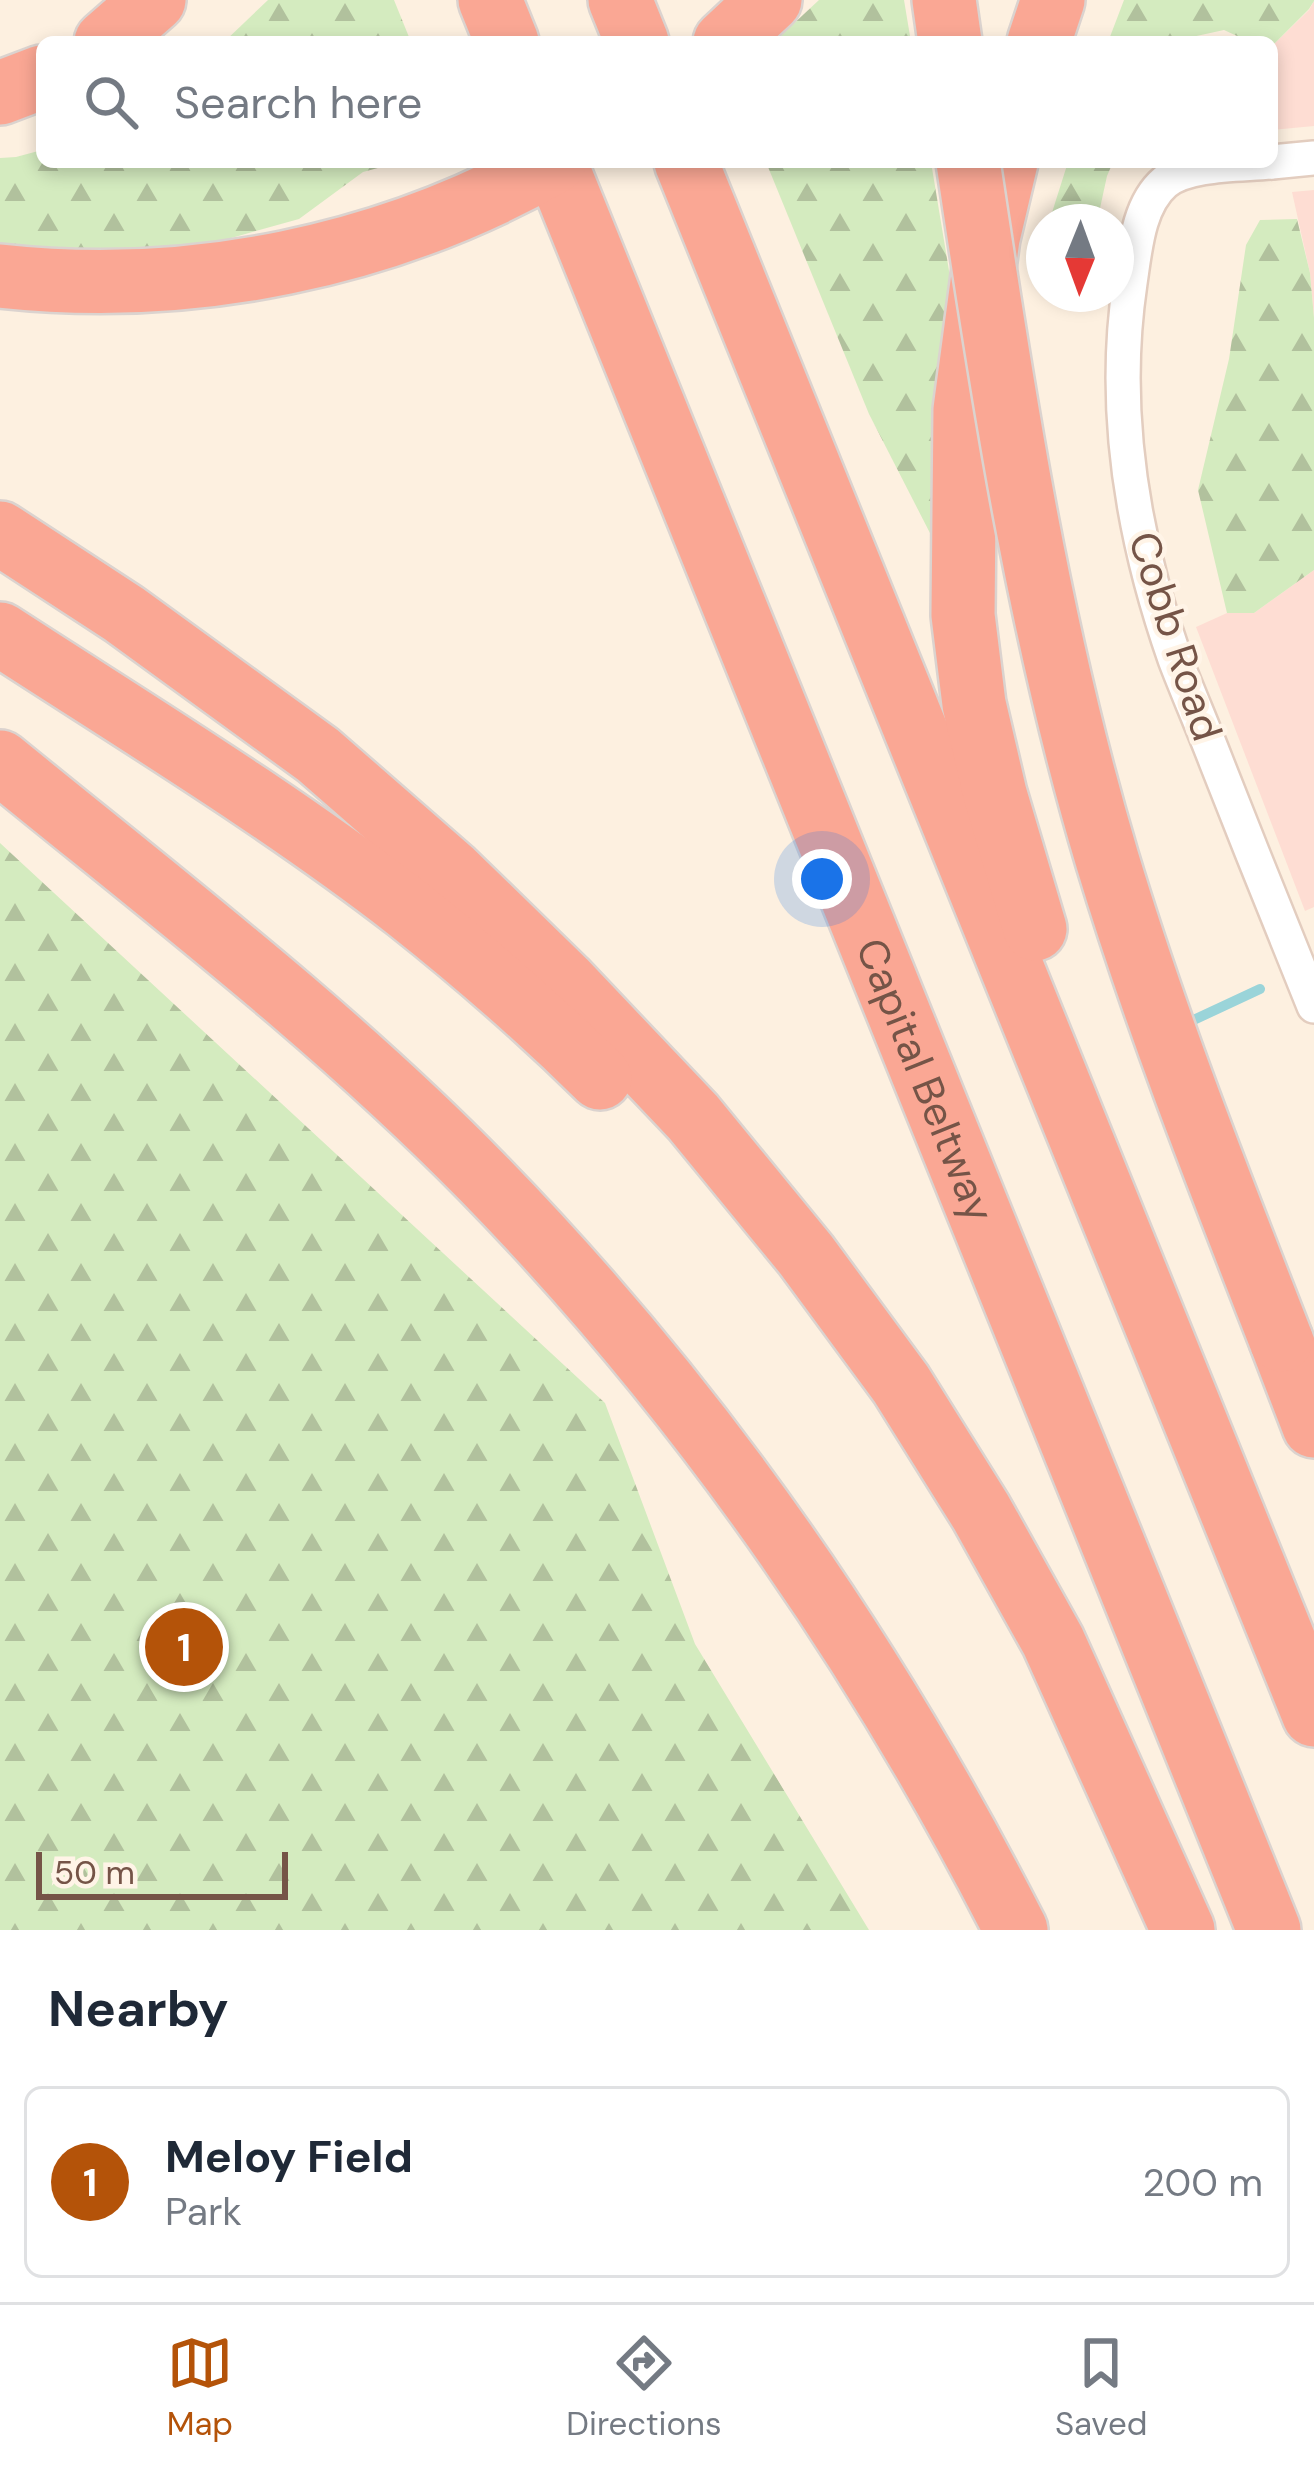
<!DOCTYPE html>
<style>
:root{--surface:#fff;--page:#f2f2f3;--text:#1f2937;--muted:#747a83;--line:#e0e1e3;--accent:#b45309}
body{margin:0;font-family:"DM Sans",sans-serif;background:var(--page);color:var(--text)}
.compass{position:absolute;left:1026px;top:204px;width:108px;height:108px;border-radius:50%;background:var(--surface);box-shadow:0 6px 18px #0003;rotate:181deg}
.scale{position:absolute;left:36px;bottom:30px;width:252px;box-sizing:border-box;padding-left:12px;border:6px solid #755447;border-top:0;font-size:33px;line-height:42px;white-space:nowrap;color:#755447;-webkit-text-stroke:9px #fff4e7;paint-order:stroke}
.you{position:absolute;left:822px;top:879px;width:42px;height:42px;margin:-30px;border:9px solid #fff;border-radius:50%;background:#1a73e8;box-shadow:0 0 0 18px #1a73e833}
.badge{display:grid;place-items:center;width:78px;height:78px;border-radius:50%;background:var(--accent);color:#fff;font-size:39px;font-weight:700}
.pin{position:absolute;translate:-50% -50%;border:6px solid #fff;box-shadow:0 3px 12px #0006}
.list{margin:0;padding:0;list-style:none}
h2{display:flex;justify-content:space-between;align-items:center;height:156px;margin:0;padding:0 48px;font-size:51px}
h2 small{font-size:39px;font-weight:400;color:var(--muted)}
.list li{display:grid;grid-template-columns:78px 1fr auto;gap:36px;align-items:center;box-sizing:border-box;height:192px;margin:0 24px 24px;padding:0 24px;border:3px solid var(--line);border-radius:18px}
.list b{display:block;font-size:45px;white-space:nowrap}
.list p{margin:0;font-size:39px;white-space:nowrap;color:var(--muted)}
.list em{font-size:39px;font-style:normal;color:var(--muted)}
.icon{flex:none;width:66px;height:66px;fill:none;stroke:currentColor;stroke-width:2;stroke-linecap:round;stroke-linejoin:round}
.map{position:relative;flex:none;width:1314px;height:1930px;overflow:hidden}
.search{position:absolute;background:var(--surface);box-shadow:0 6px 18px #0003;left:36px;right:36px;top:36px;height:132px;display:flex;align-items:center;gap:30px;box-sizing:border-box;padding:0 42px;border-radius:18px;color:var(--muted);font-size:45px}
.sheet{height:372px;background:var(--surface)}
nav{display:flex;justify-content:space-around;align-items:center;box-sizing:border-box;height:168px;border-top:3px solid var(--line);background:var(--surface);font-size:33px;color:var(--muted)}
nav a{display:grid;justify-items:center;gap:6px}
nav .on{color:var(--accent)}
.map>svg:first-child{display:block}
.commercial{fill:#feddd3}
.forest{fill:url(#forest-firs)}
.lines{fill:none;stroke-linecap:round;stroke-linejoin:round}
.stream{stroke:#9ad4d9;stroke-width:10}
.minor-casing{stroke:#e3cdbf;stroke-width:38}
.motorway-casing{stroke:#dbd3cf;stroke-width:68}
.minor{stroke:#fff;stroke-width:33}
.motorway{stroke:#faa794;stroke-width:63}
.motorway-bridge-casing{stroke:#dbd3cf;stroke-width:68;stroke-linecap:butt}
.motorway-bridge{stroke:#faa794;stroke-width:63}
.labels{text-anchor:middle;stroke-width:9;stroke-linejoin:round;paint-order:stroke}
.street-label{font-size:42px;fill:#755447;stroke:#fff4e7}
</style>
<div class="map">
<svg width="1314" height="1930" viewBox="0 0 1314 1930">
<defs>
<pattern id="forest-firs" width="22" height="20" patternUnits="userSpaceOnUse" patternTransform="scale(3)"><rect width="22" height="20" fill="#d4ebbf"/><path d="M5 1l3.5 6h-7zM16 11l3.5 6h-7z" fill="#b1c19d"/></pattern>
</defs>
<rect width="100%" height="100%" fill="#fdf0e0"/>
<g class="commercial">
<path d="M1314 1V126L1272 130V46L1309 10Z"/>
<path d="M1314 190V318L1310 273 1292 192Z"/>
<path d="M1314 570V907L1305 911 1196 627 1227 613H1254Z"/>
</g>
<g class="forest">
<path d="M268 0H394L411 42H224Z"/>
<path d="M819 0H904L911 42H774Z"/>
<path d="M1124 0H1314V1L1309 9 1272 46V42H1250L1224 30 1169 42H1108Z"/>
<path d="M42 150V162H400L363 172 299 219 217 242 60 262 0 256V158L16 157Z"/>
<path d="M766 162H931L960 337 949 532 932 537 869 414Z"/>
<path d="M1068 162H1113L1107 176 1097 222H1049Z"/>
<path d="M1297 219 1310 273 1314 318V570L1254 613H1227L1198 490 1229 359 1246 245 1260 220Z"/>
<path d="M0 843 605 1403 695 1644 869 1930H0Z"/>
</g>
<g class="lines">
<path class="stream" d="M1185 1024 1260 989"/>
<defs>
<g id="minor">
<path d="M1271 162C1241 165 1189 163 1165 182 1138 205 1135 250 1130 283 1111 410 1133 539 1175 659 1188 693 1203 727 1216 761 1248 843 1281 924 1314 1006"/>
<path d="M1272 162 1314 158"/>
</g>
<g id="motorway">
<path d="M490 0 507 42"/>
<path d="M620 0 637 42"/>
<path d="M944 0 950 42"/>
<path d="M106 42 154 0"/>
<path d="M725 42 770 0"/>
<path d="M1039 42 1053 0"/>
<path d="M0 93 42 77"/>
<path id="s1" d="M555 162 1269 1930"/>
<path d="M686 162 1314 1715"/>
<path d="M1006 162 988 238 965 410 963 615 974 704 995 794 1035 929"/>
<path d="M0 276C190 297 388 257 554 162"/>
<path d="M0 533 124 614 318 755 452 872 564 981 693 1117 806 1255 901 1384 981 1512 1053 1641 1183 1930"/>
<path d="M0 634C137 723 279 809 408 909 475 962 539 1018 600 1078"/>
<path d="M0 762C164 896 333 1025 482 1177 698 1398 876 1655 1016 1930"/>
<path d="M1281 1340 1314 1426"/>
</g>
</defs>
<use href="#minor" class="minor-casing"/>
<use href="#motorway" class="motorway-casing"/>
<use href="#minor" class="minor"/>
<use href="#motorway" class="motorway"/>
<defs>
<path id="motorway-bridge" d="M968 162C1003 396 1039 631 1107 859 1156 1022 1219 1181 1281 1340"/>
</defs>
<use href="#motorway-bridge" class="motorway-bridge-casing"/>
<use href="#motorway-bridge" class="motorway-bridge"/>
</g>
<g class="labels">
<g class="street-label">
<text transform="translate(1176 636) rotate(72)" y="15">Cobb Road</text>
<text dy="15" stroke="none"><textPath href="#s1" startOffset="990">Capital Beltway</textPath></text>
</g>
</g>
</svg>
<svg class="compass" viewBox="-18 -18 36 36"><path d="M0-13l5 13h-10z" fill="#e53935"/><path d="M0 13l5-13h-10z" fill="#747a83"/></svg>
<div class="scale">50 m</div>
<div class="you"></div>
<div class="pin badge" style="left:184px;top:1647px">1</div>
<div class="search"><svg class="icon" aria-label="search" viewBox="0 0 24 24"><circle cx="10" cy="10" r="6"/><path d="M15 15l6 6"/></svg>Search here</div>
</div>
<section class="sheet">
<h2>Nearby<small></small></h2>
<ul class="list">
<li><span class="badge">1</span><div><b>Meloy Field</b><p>Park</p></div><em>200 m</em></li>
</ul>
</section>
<nav>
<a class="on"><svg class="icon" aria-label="map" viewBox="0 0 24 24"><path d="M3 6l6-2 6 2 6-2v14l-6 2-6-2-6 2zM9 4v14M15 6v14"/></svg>Map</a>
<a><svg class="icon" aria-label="directions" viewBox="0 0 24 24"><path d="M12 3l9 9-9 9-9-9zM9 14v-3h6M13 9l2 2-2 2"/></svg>Directions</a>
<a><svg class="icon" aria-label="saved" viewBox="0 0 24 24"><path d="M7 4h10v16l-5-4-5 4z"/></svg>Saved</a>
</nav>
